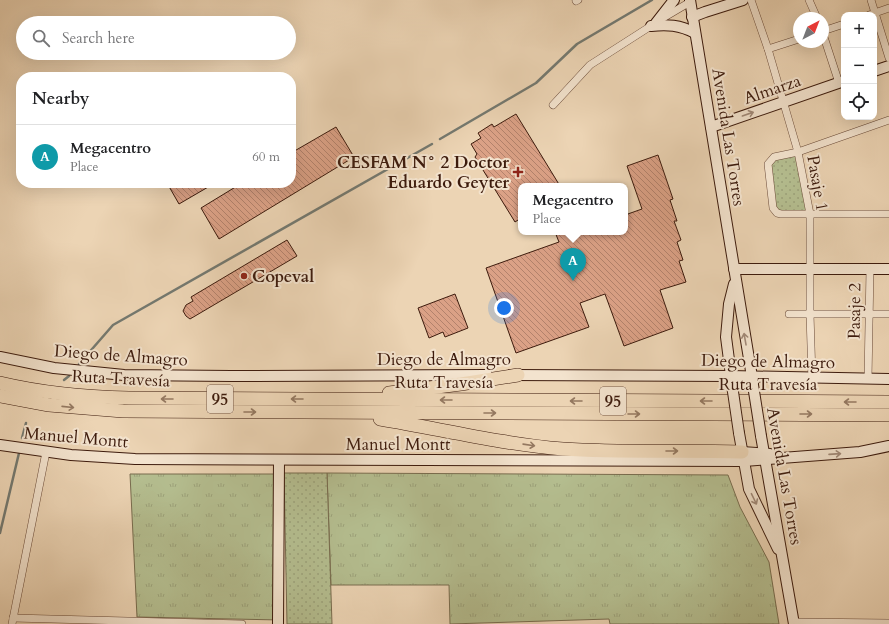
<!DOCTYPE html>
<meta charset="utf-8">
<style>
:root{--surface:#fff;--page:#f6f6f6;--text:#202124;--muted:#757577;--line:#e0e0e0;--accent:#0f766e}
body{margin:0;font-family:Cardo,serif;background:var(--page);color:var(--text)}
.controls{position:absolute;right:12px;top:12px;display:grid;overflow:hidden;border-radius:8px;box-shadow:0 4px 16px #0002}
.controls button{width:36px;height:36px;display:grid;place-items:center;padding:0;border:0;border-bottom:1px solid var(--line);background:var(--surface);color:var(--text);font:20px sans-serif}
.compass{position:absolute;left:793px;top:12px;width:36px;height:36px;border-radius:50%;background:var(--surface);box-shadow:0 4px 16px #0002;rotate:42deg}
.you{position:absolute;left:504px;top:308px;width:14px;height:14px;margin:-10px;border:3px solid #fff;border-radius:50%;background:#1a73e8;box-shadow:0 0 0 6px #1a73e833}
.badge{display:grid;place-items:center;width:26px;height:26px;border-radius:50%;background:var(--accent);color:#fff;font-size:13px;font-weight:700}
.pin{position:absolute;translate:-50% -33px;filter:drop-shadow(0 1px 2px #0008)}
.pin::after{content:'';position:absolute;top:21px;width:14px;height:12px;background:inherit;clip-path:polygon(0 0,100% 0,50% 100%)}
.popup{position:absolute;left:518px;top:183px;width:110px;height:52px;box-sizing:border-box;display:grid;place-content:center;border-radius:8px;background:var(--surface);filter:drop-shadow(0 1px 3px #0005);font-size:13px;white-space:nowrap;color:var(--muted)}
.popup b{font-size:15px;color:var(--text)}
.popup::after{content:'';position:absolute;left:50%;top:100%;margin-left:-8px;border:8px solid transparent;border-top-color:var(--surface)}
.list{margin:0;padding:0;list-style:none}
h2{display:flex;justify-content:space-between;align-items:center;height:52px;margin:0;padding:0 16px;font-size:17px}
h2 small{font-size:13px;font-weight:400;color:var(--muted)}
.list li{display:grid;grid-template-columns:26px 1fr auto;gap:12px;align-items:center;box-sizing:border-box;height:64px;padding:0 16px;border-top:1px solid var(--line)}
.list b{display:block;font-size:15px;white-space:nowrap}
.list p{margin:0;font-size:13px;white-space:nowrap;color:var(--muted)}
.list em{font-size:13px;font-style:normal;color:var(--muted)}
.icon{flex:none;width:22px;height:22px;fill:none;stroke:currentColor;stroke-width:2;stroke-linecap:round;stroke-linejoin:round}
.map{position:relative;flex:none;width:889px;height:624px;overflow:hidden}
.search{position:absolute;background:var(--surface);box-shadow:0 4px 16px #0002;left:16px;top:16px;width:280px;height:44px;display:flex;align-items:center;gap:10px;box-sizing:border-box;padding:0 14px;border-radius:22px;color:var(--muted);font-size:15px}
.panel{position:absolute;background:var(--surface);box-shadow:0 4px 16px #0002;left:16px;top:72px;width:280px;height:116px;border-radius:16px}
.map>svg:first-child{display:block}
.grass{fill:url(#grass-tufts);stroke:#786c4e}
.park{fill:url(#park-dots);stroke:#786c4e}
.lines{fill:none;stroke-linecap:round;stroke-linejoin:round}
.stream{stroke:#747970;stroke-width:2.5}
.building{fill:url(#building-back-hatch);stroke:#3d1b0d}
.street-casing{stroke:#694937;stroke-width:8}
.secondary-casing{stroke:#3d1b0d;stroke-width:12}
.highway-casing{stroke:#3d1b0d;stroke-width:14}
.street{stroke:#f3e3ce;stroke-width:7}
.secondary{stroke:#f3e3ce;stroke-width:10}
.highway{stroke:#ecd4b4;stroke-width:13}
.secondary-bridge-casing{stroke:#3d1b0d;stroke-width:12;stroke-linecap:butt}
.secondary-bridge{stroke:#f3e3ce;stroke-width:10}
.oneway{stroke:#a18977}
.oneway2{stroke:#947860}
.poi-dot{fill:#8f2418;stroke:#f3e3ce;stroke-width:1.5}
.labels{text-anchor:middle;stroke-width:4;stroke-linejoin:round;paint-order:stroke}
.shield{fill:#f3e3ce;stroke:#745747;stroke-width:1}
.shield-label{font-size:16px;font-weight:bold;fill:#3d1b0d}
.street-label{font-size:17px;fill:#3d1b0d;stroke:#f3e3ce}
.poi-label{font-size:17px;font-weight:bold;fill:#3d1b0d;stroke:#f3e3ce;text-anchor:end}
</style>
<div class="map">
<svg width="889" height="624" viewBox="0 0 889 624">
<defs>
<pattern id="grass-tufts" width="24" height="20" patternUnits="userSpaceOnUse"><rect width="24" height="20" fill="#b4bd8f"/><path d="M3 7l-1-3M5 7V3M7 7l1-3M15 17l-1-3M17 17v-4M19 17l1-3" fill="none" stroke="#9ca27a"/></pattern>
<pattern id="park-dots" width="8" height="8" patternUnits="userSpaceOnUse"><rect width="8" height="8" fill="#b4bd8f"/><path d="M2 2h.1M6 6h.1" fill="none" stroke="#9ca27a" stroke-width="1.8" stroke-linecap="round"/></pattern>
<pattern id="building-back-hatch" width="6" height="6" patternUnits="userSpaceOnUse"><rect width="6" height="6" fill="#dba186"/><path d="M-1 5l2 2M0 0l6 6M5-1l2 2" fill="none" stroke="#b3826c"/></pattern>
</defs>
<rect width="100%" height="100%" fill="#ecd4b4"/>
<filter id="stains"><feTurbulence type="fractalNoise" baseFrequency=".005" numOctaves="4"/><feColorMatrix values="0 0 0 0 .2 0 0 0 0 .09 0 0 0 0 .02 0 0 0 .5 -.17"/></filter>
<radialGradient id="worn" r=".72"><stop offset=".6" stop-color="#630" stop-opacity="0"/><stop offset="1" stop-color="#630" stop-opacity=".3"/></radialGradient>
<g class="grass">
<path d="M327 473 728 475 740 507 769 562 779 624H610L609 619 450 624 449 585H331Z"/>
<path d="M130 474H277L280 620 137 617Z"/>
</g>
<g class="park">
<path d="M798 152 810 214 777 213 768 164 774 157Z"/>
<path d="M284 473H327L332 624H287Z"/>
</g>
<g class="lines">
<g class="stream">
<path d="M440 139 536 83 577 44 652 0"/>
<path d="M79 364 113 325 432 144"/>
<path d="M64 380 69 376"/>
<path d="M22 438 26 423"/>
<path d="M0 533 19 453"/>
</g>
</g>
<g class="building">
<path d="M516 114 560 186H521V218L515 222 475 157 477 154 471 144 481 138 478 133 492 124 494 127Z"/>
<path d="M336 127 354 157 219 239 201 208 242 183H291V153Z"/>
<path d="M658 155 673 199 670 200 677 221H674L681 240 677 242 683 260 679 261 686 282 660 290 673 328 624 346 605 294 580 303 589 327 516 353 486 268 559 242 555 232H625V215L642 209 627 166Z"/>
<path d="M167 183H215L179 204Z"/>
<path d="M287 240 297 256 190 319 186 316 183 311 186 305 193 301 191 297Z"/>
<path d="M455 294 468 328 445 337 443 332 429 338 418 308Z"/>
</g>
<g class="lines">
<defs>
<g id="street">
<path d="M751 0 768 49 798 152 810 214V314L812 378"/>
<path d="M809 0 817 18"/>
<path d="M871 0 889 58"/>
<path d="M576 1 578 0"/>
<path d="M869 15 889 8"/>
<path d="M663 18 690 2"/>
<path d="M823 31 844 24"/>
<path d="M823 34 839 83"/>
<path d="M768 49 799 39"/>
<path d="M553 105 590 65 654 24"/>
<path d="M889 120 798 152 774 157 768 164 773 208 777 213 781 214H889"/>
<path d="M789 314H889"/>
<path d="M868 379 870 269"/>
<path d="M13 618 242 624"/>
<path d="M793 622 889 623"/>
<path d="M12 624 46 452"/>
</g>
<g id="secondary">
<path d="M690 0 753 383"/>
<path d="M692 17 705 12 743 0"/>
<path d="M656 23 674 0"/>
<path d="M651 26C667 24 680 25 695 33"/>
<path d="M874 71 889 66"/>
<path d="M711 127 844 81"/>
<path d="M734 269H889"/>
<path d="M0 357 54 368 124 375 231 376 487 375"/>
<path d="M511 375 731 376 889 379"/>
<path d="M732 383 726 337 729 304 734 284"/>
<path d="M739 433 749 489 778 549"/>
<path d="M761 436 794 624"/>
<path d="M0 445 71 455 135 459 744 461 860 452 889 446"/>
<path d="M742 452 770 454"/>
<path d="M278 624 279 460"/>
</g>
<g id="highway">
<path d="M0 383C42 393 85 397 129 398L889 402"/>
<path d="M389 393 461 384 518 375"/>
<path d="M0 396 49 405 123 411 889 415"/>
<path d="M380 419C441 429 501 444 563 449 623 453 683 450 742 452"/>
</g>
</defs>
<use href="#street" class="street-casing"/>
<use href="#secondary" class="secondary-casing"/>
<use href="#highway" class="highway-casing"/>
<use href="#street" class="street"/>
<use href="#secondary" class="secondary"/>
<use href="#highway" class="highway"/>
<defs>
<g id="secondary-bridge">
<path d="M732 385 739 433"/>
<path d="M753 385 761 436"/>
</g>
</defs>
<use href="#secondary-bridge" class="secondary-bridge-casing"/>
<use href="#secondary-bridge" class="secondary-bridge"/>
</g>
<defs><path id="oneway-shaft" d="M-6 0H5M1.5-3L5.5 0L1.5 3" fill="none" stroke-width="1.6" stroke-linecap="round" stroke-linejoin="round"/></defs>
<g class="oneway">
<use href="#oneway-shaft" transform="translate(748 114) rotate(-19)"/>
<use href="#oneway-shaft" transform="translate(745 339) rotate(-100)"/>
<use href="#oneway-shaft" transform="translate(835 454) rotate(-4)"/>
<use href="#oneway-shaft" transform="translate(754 499) rotate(64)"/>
</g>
<g class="oneway2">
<use href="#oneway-shaft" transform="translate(167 399) rotate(-180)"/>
<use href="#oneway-shaft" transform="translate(297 399) rotate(-180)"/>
<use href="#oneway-shaft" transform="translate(446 400) rotate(-180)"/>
<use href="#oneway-shaft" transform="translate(576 401) rotate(-180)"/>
<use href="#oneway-shaft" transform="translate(706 401) rotate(-180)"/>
<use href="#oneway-shaft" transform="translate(850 402) rotate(-180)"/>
<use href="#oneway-shaft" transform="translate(68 407) rotate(6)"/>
<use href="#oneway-shaft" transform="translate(250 412)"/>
<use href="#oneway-shaft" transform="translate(490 413)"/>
<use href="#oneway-shaft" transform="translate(634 414)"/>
<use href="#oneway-shaft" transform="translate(806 414)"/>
<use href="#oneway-shaft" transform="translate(529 445) rotate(8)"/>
<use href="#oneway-shaft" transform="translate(672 451)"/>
</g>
<g class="poi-dot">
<path d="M516 166h4v4h4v4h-4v4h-4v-4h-4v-4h4z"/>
<circle cx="244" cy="276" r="4"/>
</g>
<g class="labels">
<g class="shield">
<rect x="207" y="385" width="26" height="28" rx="3"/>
<rect x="600" y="387" width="26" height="28" rx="3"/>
</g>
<g class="shield-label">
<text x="220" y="405">95</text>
<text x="613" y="407">95</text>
</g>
<g class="street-label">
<text transform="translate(772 89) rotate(-19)" y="6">Almarza</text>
<text transform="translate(729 137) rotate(81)" y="6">Avenida Las Torres</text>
<text transform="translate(818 183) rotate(80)" y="6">Pasaje 1</text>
<text transform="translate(854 311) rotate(-89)" y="6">Pasaje 2</text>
<text transform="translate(121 355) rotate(4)" y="6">Diego de Almagro</text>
<text x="444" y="365">Diego de Almagro</text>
<text transform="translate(768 361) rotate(1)" y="6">Diego de Almagro</text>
<text transform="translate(121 378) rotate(3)" y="6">Ruta Travesía</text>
<text x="444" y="388">Ruta Travesía</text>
<text x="768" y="390">Ruta Travesía</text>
<text transform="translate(76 437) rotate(5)" y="6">Manuel Montt</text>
<text x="398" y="450">Manuel Montt</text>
<text transform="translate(785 476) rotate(80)" y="6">Avenida Las Torres</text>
</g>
<g class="poi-label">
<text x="509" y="168">CESFAM N° 2 Doctor<tspan x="509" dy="20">Eduardo Geyter</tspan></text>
<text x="252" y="282" text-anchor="start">Copeval</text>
</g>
</g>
<rect width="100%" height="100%" filter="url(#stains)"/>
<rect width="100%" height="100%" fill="url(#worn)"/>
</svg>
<div class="controls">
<button>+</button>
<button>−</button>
<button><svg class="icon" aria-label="locate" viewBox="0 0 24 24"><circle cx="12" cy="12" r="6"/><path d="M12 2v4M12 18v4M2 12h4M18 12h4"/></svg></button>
</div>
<svg class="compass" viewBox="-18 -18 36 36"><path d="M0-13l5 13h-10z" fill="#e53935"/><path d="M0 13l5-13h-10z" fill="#757577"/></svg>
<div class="you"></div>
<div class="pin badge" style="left:573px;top:281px;background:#0f9aa8">A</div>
<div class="popup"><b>Megacentro</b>Place</div>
<div class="search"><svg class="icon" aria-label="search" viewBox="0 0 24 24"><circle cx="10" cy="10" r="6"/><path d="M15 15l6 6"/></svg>Search here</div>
<section class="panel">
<h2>Nearby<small></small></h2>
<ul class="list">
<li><span class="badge" style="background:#0f9aa8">A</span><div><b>Megacentro</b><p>Place</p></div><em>60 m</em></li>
</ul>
</section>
</div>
